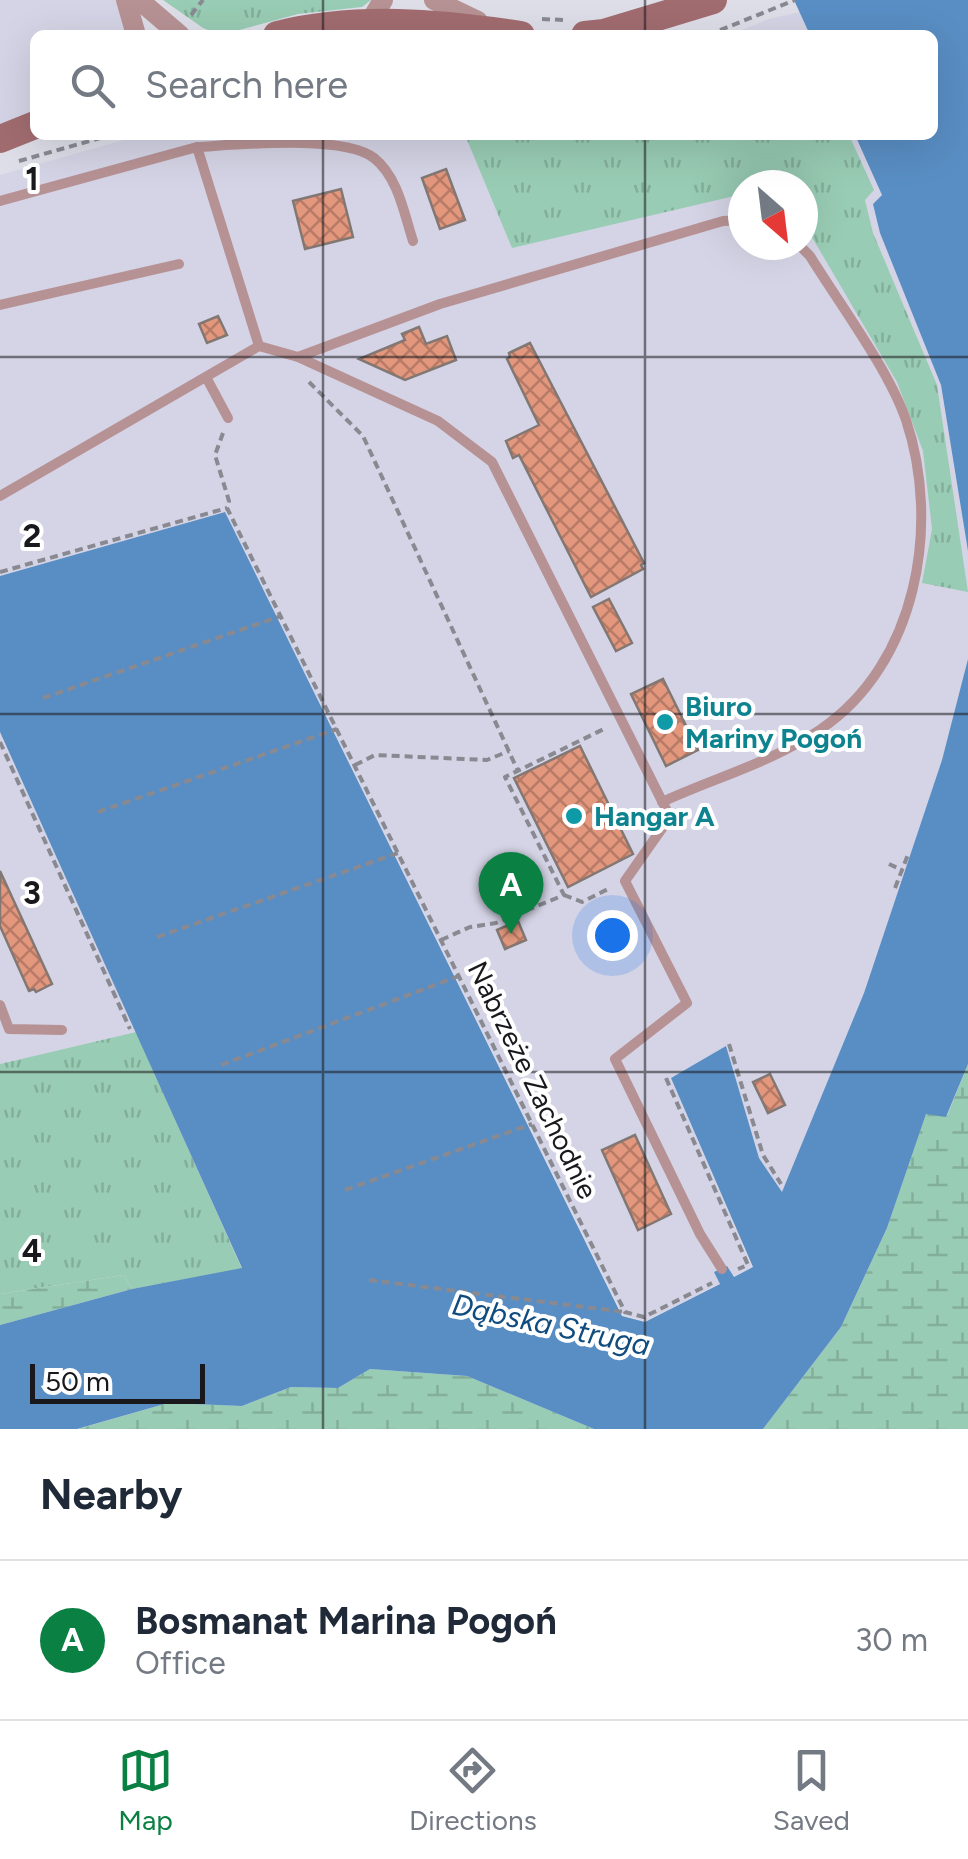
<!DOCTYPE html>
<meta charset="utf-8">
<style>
:root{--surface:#fff;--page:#f6f6f7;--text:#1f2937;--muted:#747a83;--line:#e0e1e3;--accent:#0b8043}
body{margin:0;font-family:Figtree,sans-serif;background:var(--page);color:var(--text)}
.compass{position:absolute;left:728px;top:170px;width:90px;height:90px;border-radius:50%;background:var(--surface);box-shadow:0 10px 40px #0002;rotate:152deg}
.scale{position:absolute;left:30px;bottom:25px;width:175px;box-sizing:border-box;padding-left:10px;border:5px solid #19191d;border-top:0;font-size:28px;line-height:35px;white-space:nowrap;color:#19191d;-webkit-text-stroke:8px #fff;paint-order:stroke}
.you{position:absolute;left:612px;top:935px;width:35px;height:35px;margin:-25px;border:8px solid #fff;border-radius:50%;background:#1a73e8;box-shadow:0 0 0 15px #1a73e833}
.badge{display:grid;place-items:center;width:65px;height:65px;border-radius:50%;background:var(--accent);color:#fff;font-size:32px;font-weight:700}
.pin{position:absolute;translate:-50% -82px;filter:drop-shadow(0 2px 5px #0008)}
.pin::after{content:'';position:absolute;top:52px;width:35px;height:30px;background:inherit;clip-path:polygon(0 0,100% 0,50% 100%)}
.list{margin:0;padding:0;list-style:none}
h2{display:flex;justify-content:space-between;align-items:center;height:130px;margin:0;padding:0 40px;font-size:42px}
h2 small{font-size:32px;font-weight:400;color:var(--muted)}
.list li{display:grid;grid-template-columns:65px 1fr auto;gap:30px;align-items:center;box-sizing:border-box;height:160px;padding:0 40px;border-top:2px solid var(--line)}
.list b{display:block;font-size:38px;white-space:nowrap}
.list p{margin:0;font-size:32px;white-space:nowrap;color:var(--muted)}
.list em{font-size:32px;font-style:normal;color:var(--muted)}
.icon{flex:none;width:55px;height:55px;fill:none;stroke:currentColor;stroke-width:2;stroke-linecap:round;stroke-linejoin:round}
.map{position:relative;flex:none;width:968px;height:1429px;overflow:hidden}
.search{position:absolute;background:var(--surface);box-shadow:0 10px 40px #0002;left:30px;right:30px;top:30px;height:110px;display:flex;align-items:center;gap:25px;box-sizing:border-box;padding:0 35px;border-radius:15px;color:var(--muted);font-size:38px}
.sheet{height:290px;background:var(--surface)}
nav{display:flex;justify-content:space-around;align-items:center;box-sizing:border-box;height:140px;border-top:2px solid var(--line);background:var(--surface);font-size:28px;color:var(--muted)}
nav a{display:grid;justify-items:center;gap:5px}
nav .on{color:var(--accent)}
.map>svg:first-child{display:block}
.built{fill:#d4d4e6;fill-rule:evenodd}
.grass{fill:url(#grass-tufts)}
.wetland{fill:url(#wetland-marsh)}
.water{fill:#598ec4}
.building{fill:url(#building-cross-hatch);stroke:#827773;stroke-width:2.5}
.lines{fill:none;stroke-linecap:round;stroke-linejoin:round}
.path{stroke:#898991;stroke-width:4;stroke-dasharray:8 5;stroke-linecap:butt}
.lane{stroke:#b79294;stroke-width:10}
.street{stroke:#b79294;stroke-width:20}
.secondary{stroke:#a16c70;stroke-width:28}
.grid{fill:none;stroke:#19191d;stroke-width:2.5;stroke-opacity:0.55}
.culture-dot{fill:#0f9aa8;stroke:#fff;stroke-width:4}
.labels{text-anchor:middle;stroke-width:8;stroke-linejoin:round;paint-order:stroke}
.culture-label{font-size:28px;font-weight:bold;fill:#0d838f;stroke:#fff;text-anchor:start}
.street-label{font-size:28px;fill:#19191d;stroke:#fff}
.water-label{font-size:30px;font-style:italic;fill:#114c7f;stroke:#fff}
.grid-label{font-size:32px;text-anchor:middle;font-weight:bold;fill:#19191d;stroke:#fff;stroke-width:8;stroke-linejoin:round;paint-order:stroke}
</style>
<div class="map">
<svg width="968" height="1429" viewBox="0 0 968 1429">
<defs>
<pattern id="grass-tufts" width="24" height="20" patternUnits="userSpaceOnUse" patternTransform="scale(2.5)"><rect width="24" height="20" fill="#99ccb4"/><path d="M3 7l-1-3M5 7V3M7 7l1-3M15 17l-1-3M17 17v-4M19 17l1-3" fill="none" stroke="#83af9a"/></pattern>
<pattern id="wetland-marsh" width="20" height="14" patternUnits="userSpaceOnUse" patternTransform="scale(2.5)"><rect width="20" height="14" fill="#99ccb4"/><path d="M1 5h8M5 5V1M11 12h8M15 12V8" fill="none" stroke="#83af9a"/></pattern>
<pattern id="building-cross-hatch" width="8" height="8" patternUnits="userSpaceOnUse" patternTransform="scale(2.5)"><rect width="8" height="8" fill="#e3977d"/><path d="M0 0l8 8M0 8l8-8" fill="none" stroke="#b77a66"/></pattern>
</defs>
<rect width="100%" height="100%" fill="#dedee9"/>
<g class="built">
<path d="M0 0H118L128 35H35V116L0 129Z"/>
<path d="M800 12 810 35H730L769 19Z"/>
<path d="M141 135H855L882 195 880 233 941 385 968 551V659L962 689 942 760 864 993 782 1193 759 1158 726 1047 671 1078 752 1267 646 1321 623 1315 225 512 0 576V175ZM743 185H803V245H743Z"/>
<path d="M0 732 136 1032 0 1064Z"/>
</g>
<g class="grass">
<path d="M163 0H371L362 7 298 14 221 35 203 28Z"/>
<path d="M465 135H849L874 190 865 200 873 233 937 385 968 592 922 583 932 529 923 451 897 382 803 222V185H743V194L512 248Z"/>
<path d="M136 1032 242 1269 132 1289 124 1275 0 1294V1064Z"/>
</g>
<g class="wetland">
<path d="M968 1064V1429H763L841 1327 887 1228 926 1113 947 1116Z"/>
<path d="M124 1275 132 1289 0 1325V1294Z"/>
<path d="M370 1369 467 1376 594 1429H78L168 1403 242 1406 291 1387 338 1388Z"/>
</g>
<g class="water">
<path d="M794 0H968V551L941 385 880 233 873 204 882 195 855 135H933V35H810Z"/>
<path d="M225 512 622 1316 645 1322 720 1284 714 1272 727 1266 734 1277 753 1267 671 1078 726 1046 759 1158 782 1192 864 993 942 760 968 659V1064L946 1117 926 1114 887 1228 841 1327 763 1429H594L467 1376 370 1369 338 1388 291 1387 242 1406 168 1403 77 1429H0V1325L132 1289 242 1268 0 732V576Z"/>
</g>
<g class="building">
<path d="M446 169 465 220 440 229 422 178Z"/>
<path d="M341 189 353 237 305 249 293 201Z"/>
<path d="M218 316 227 335 207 343 199 324Z"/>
<path d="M419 327 426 344 447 336 456 360 405 380 359 359 405 340 402 334Z"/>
<path d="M530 343 644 563 641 565 643 569 591 597 519 455 513 458 506 441 539 425 507 359 510 357 509 353Z"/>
<path d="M609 599 632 643 616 651 593 607Z"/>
<path d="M663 679 698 750 666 766 631 694Z"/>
<path d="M580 746 633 854 568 887 514 778Z"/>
<path d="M0 871 52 984 36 992 34 989 29 991 0 926Z"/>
<path d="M518 921 526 940 505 949 497 930Z"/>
<path d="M770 1074 785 1105 768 1113 753 1082Z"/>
<path d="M635 1135 671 1214 638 1230 602 1150Z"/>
</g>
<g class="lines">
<g class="path">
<path d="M191 15 203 0"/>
<path d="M542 19 563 20"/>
<path d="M708 35 795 0"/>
<path d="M19 161 111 135"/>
<path d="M309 382 363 436 518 771"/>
<path d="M223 433 215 455 229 501 227 508 625 1312 644 1317 712 1283"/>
<path d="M0 572 227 508"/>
<path d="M43 698 281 616"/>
<path d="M0 742 130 1029"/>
<path d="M355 765 375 755 487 760 509 751"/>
<path d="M98 812 337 729"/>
<path d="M889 864 902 870"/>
<path d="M895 888 909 852"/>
<path d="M564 895 582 902 610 888"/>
<path d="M157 937 398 853"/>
<path d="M441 940 470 927 496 923 564 895 505 777 606 728"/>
<path d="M729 1044 763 1155 781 1184"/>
<path d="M221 1065 459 976"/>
<path d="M666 1078 748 1265 738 1269"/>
<path d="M345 1190 532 1124"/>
<path d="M369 1280 625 1312"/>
</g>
<g class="lane">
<path d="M197 147C235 145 344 134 374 158 398 177 404 213 413 241"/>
<path d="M0 201 197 147 259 346"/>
<path d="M0 305 179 264"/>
<path d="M298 357 440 304 723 221 743 220"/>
<path d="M206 377 228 418"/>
<path d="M0 496 259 346 298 357 438 421 492 462 670 817 625 881 687 1003 615 1059 700 1234 722 1269"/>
<path d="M662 802C714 778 773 762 821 729 917 664 941 525 906 420 889 370 839 303 810 256L799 245"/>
<path d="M0 1005 9 1029 62 1030"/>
</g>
<g class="street">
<path d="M126 0 136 35"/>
<path d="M139 0 180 35"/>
<path d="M434 0 478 21"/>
<path d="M365 30 383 0"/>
</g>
<g class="secondary">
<path d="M277 35C358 15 439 23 521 35"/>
<path d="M585 35 604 33 713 0"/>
<path d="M0 139 35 125"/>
</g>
</g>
<path class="grid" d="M323 0V35M645 0V35M323 135V1429M645 135V1429M0 357H968M0 714H968M0 1072H968"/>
<g class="culture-dot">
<circle cx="665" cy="722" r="10"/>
<circle cx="574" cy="816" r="10"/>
</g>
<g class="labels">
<g class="culture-label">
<text x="685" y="716">Biuro<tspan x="685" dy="32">Mariny Pogoń</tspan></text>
<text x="594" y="826">Hangar A</text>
</g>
<g class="street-label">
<text transform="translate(533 1080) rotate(64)" y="10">Nabrzeże Zachodnie</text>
</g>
<g class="water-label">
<text transform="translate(551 1325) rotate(12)" y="10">Dąbska Struga</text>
</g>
</g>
<g class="grid-label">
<text x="32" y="190">1</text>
<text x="32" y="547">2</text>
<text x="32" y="904">3</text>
<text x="32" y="1262">4</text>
</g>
</svg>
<svg class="compass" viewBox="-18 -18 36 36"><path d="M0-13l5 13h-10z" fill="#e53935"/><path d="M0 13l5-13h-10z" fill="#747a83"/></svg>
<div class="scale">50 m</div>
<div class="you"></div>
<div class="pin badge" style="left:511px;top:934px">A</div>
<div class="search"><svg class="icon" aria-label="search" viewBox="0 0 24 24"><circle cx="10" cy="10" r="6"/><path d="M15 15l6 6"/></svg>Search here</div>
</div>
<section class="sheet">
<h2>Nearby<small></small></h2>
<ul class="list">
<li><span class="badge">A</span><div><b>Bosmanat Marina Pogoń</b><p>Office</p></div><em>30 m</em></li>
</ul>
</section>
<nav>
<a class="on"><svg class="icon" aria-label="map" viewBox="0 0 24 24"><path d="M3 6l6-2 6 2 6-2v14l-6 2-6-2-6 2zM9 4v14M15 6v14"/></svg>Map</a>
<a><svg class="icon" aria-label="directions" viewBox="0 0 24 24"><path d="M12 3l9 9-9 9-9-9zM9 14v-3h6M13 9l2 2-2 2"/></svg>Directions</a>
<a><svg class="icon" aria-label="saved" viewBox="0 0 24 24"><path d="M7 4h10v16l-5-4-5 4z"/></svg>Saved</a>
</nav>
